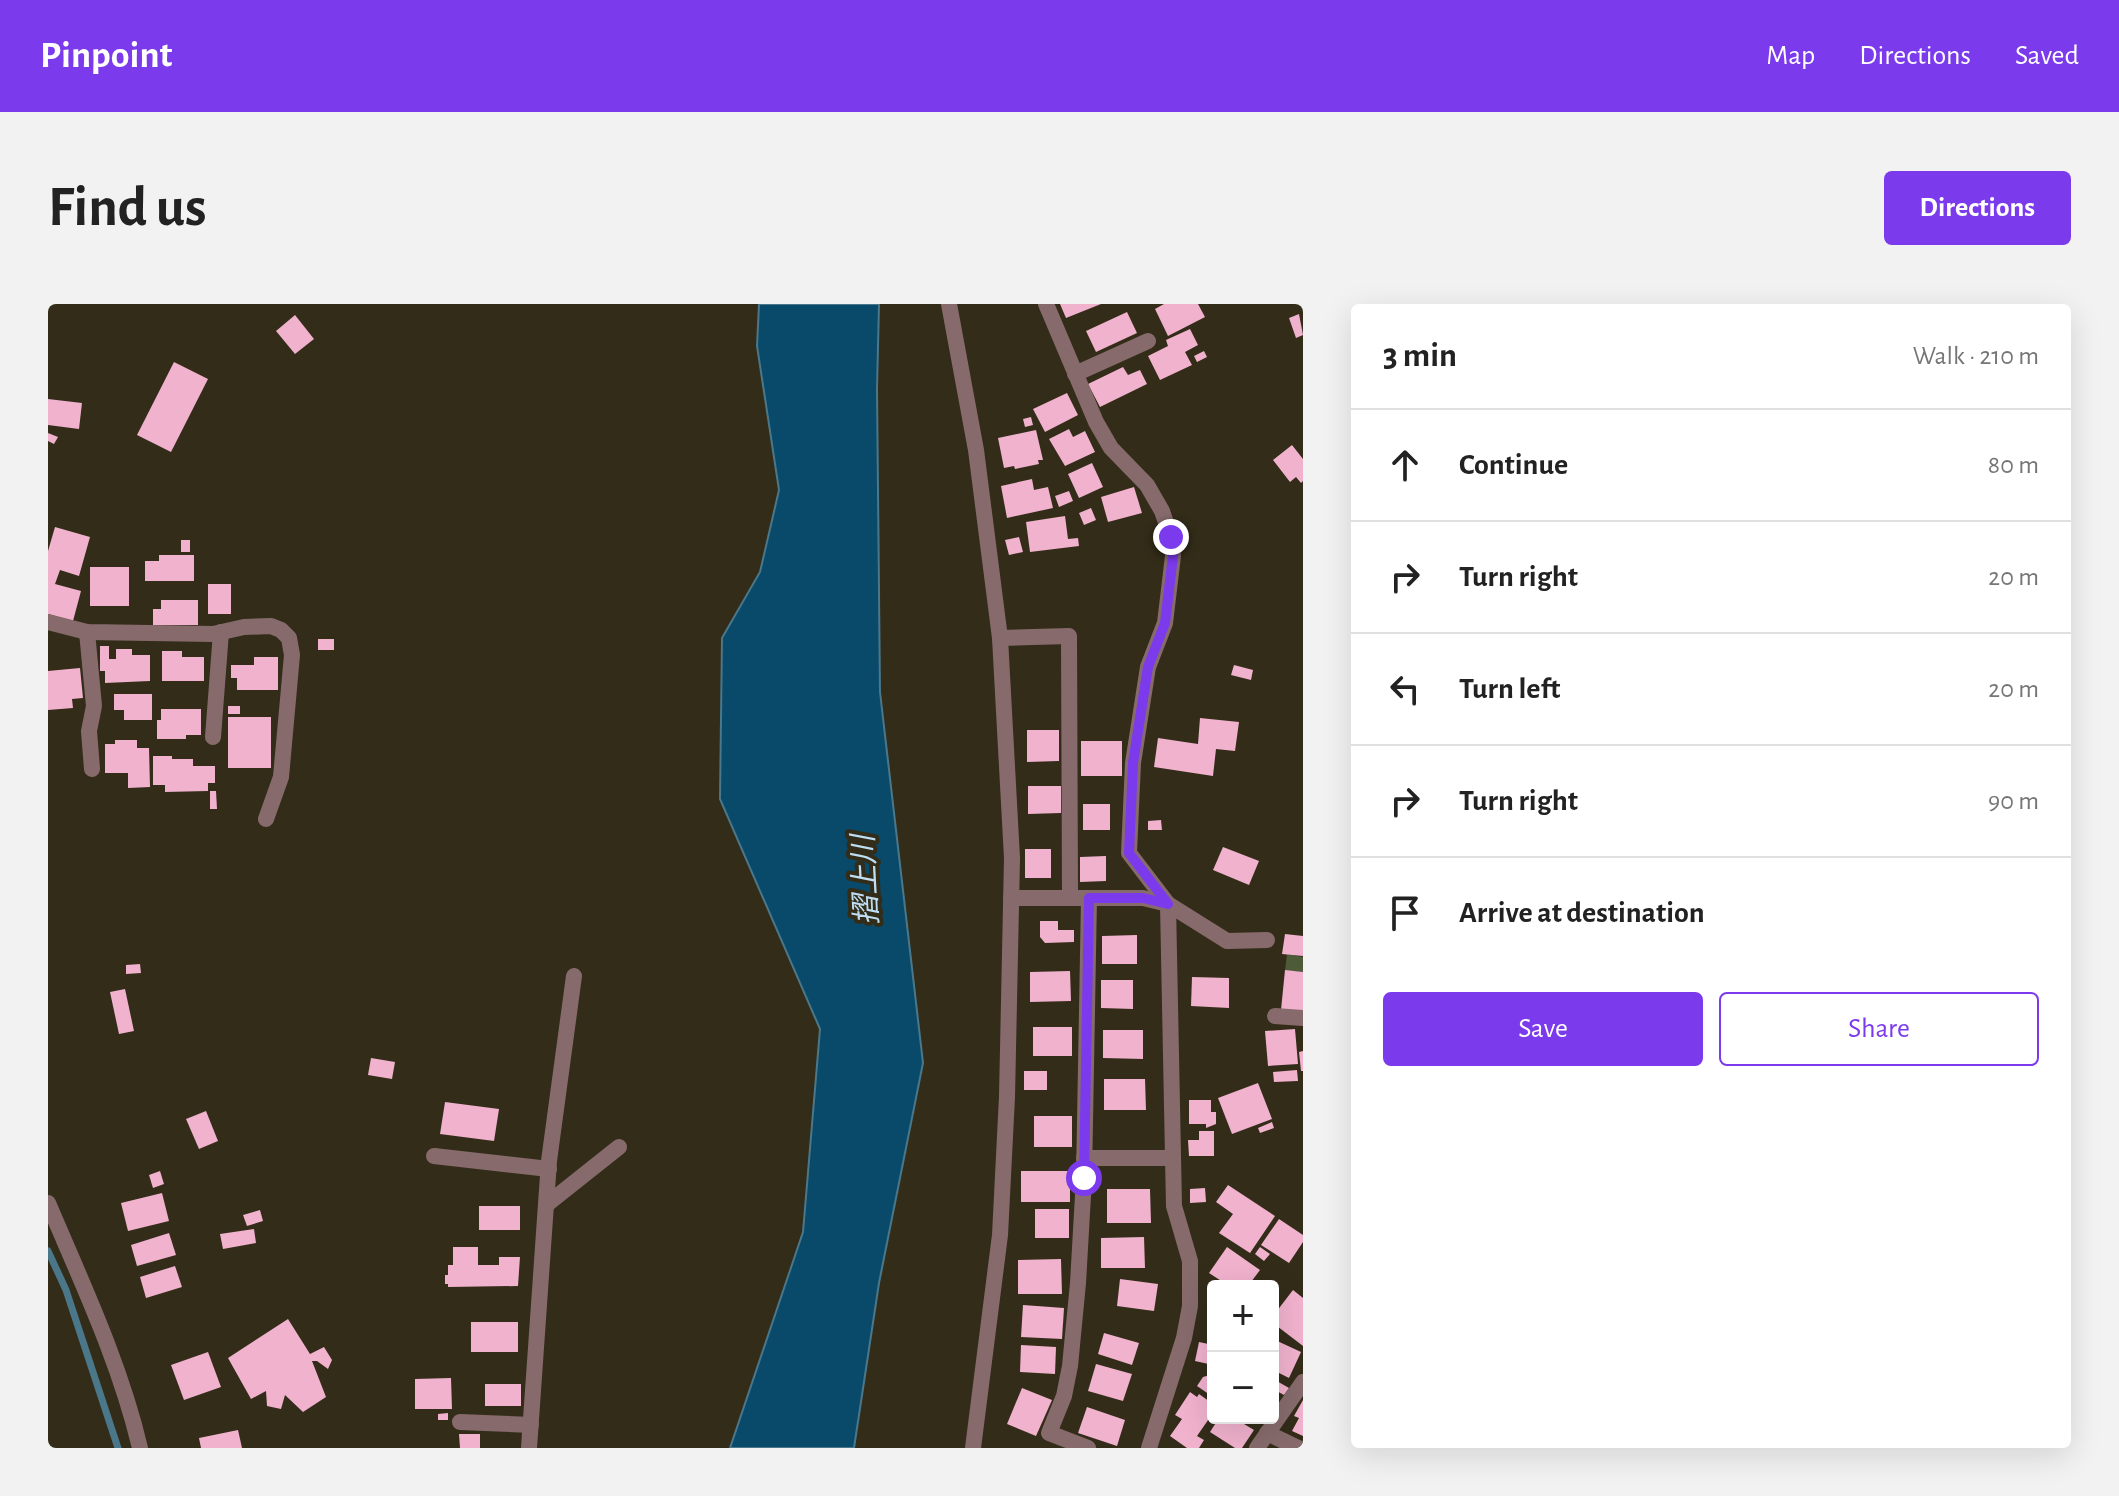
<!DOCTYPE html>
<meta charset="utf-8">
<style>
:root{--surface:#fff;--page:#f2f2f2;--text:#222;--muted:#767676;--line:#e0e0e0;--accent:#7c3aed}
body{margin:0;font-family:"Alegreya Sans","Noto Sans JP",sans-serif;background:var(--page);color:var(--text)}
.controls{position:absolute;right:24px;bottom:24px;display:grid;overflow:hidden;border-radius:8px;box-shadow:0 8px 32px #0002}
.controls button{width:72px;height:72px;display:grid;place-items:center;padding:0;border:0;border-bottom:2px solid var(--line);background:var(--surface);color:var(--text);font:40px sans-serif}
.stop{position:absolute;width:24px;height:24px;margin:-18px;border:6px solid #7c3aed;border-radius:50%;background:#fff}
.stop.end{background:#7c3aed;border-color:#fff;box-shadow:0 2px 8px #0008}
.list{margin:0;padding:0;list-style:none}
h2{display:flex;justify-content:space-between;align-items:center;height:104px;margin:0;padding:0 32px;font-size:34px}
h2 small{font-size:26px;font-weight:400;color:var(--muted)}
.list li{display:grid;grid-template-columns:52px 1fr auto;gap:24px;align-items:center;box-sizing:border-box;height:112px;padding:0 32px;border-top:2px solid var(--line)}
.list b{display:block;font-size:30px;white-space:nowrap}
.list em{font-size:26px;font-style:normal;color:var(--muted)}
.actions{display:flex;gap:16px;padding:24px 32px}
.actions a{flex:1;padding:18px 0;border:2px solid var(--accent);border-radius:8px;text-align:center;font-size:28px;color:var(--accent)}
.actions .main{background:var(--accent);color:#fff}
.icon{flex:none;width:44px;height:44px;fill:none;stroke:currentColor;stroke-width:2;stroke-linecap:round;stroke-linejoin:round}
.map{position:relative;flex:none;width:1255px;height:1144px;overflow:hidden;border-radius:8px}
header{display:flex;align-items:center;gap:48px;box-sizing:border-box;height:112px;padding:0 40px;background:var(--accent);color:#fff}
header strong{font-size:38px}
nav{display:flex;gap:44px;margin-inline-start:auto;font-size:28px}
.intro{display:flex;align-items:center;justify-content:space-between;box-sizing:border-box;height:192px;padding:0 48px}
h1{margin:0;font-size:56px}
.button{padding:20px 36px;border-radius:8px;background:var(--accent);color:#fff;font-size:28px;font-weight:700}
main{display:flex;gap:48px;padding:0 48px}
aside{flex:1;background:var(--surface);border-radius:8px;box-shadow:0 8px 32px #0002}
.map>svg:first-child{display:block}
.green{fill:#4d5b39}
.water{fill:#094a6a;stroke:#4b778a;stroke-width:2}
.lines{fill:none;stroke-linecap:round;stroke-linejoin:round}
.stream{stroke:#4b778a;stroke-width:7}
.building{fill:#f1b2ce}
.minor{stroke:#876b6c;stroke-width:16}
.route{stroke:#7c3aed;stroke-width:10}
.labels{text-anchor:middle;stroke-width:8;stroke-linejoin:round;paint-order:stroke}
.water-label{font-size:30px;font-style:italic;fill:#bfdef4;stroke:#332c19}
</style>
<header>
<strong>Pinpoint</strong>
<nav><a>Map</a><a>Directions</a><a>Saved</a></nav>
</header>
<div class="intro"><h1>Find us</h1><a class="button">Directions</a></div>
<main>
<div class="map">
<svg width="1255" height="1144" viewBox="0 0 1255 1144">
<rect width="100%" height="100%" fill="#332c19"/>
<path class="green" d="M1239 650 1255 653V668L1237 667Z"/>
<path class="water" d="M711 0H831L829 85 832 388 875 759 831 979 806 1144H682L755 928 772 725 672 495 674 334 712 268 731 186 709 42Z"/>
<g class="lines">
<path class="stream" d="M0 947 18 986 70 1144"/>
</g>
<g class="building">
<path d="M1012 0H1053L1018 14Z"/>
<path d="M1116 0H1150L1157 13 1120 32 1107 5Z"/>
<path d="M1079 8 1089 29 1048 48 1038 27Z"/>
<path d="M1251 10 1255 31 1248 34 1241 14Z"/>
<path d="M247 11 266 35 247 50 228 27Z"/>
<path d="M1142 25 1150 41 1137 48 1144 61 1112 76 1100 52 1120 42 1118 36Z"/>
<path d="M1156 47 1159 53 1149 58 1146 52Z"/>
<path d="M126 58 160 75 123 148 89 131Z"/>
<path d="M1075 63 1080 71 1092 66 1099 80 1052 103 1040 80Z"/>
<path d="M1019 89 1030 111 997 128 985 105Z"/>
<path d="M0 95 34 99 31 125 0 121Z"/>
<path d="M983 113 985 121 977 123 975 115Z"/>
<path d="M1021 125 1025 133 1037 127 1047 148 1017 162 1001 135Z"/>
<path d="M988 126 995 156H990L991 160 967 165 966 162 956 164 950 134Z"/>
<path d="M0 129 10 133 6 140 0 137Z"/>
<path d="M1244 141 1255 155V177L1253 179 1248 173 1242 178 1225 156Z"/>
<path d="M1044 159 1055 183 1031 194 1020 170Z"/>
<path d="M984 175 986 186 1000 183 1005 204 959 214 953 182Z"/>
<path d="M1086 183 1094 209 1060 218 1053 193Z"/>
<path d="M1021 187 1025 197 1011 203 1007 192Z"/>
<path d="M1043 204 1048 216 1036 221 1031 209Z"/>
<path d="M1017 212 1020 235 1030 234 1031 242 982 248 978 218Z"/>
<path d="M7 223 42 233 31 272 12 266 7 280 33 287 25 317 0 310V247Z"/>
<path d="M971 233 975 248 961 251 957 236Z"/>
<rect x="133" y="236" width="9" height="12"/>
<path d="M111 251H146V277H97V257H111Z"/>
<rect x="42" y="263" width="39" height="39"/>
<rect x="160" y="280" width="23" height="30"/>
<path d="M113 296H150V321H105V305H113Z"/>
<rect x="270" y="335" width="16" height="11"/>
<path d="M52 342H61V355H68V345H84V351H102V377L57 379V367H52Z"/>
<path d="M114 347H134V353H156V377H114Z"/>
<path d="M206 353H230V386H189V374H183V361H206Z"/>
<path d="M1186 361 1205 366 1203 376 1183 371Z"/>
<path d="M32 364 35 394 24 395 25 404 0 406V367Z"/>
<path d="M66 390H104V416H76V406H66Z"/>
<rect x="180" y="402" width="12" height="8"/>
<path d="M113 405H153V431H138V435H109V416H113Z"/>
<rect x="180" y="413" width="43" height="51"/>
<path d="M1152 414 1191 418 1187 447 1168 445 1165 472 1106 463 1110 434 1150 440Z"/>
<path d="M979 426H1011V457L979 458Z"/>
<path d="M67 436H89V444H101L102 483 80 484V469H57V440H67Z"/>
<rect x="1033" y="437" width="41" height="35"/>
<path d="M105 452H124V455H145V462H167V479H160V487L117 488V481H105Z"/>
<path d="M980 482H1013V509L980 510Z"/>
<path d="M162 487H168L169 505H162Z"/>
<rect x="1035" y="500" width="27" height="26"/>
<path d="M1113 516 1114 526H1100V517Z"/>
<path d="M1175 543 1211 557 1201 581 1165 566Z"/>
<rect x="977" y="545" width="26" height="29"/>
<path d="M1058 552V577L1032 578V553Z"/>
<path d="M992 617H1010V626H1026V638L997 639 992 633Z"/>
<path d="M1237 630 1255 632V652L1234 650Z"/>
<path d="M1089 631V660H1054V632Z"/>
<path d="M92 660 93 669 78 670V661Z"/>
<path d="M1237 666 1255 668V708L1233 706Z"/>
<path d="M1022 667 1023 697 982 698V668Z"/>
<path d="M1144 673 1181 674V704L1143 702Z"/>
<path d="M1053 676H1085V705L1053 704Z"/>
<path d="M77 685 86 727 71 730 62 688Z"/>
<rect x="985" y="723" width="39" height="29"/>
<path d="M1247 725 1250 760 1220 762 1217 727Z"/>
<path d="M1055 726H1095V755L1055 754Z"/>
<path d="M1255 747V767H1253L1251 748Z"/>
<path d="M323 754 347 758 344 775 320 771Z"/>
<path d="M1249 766 1250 777 1226 778 1225 768Z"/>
<rect x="976" y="767" width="23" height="19"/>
<path d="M1056 775H1097L1098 806H1056Z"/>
<path d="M1210 779 1224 815 1184 830 1170 794Z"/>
<path d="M1141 796H1163V808H1168V820L1158 824V820H1141Z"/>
<path d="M397 798 451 805 446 837 392 830Z"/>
<path d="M158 807 170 837 151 845 138 815Z"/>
<rect x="986" y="812" width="38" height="31"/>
<path d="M1224 818 1226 824 1212 829 1210 824Z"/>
<path d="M1151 827H1166V852H1141L1140 836H1151Z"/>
<path d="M112 867 116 880 105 884 101 871Z"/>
<rect x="973" y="867" width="49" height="31"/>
<path d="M1180 881 1227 912 1202 949 1171 929 1185 910 1168 898Z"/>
<path d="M1157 884 1158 898 1142 899V885Z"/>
<path d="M1059 885H1102L1103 919H1059Z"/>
<path d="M114 889 121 917 80 927 73 899Z"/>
<rect x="431" y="902" width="41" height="24"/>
<rect x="987" y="905" width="34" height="29"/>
<path d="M212 906 215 917 199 922 195 911Z"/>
<path d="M1231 915 1255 931V938L1241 959 1213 941Z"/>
<path d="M206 925 208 939 175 945 172 930Z"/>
<path d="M121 929 128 951 89 962 83 941Z"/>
<path d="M1096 933 1097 964H1053V934Z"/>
<path d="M405 943H430V961H451V953H472L470 982 400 983V980H397V971H400V961H405Z"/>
<path d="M1179 943 1212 966 1200 982H1181L1161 969Z"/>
<path d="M1212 943 1222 950 1216 957 1207 950Z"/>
<path d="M1013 955 1014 990H970V956Z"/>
<path d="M127 962 134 983 98 994 92 973Z"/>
<path d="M1072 975 1110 980 1106 1007 1069 1002Z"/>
<path d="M1245 986 1255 994V1042L1225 1019V1012Z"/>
<path d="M975 1001 1016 1004 1014 1035 973 1033Z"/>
<path d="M240 1015 262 1050 276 1043 284 1056 280 1065 269 1057H264L278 1093 255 1108 237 1091 233 1105 219 1102 218 1087 203 1095 180 1054Z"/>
<rect x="423" y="1018" width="47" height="30"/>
<path d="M1056 1029 1091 1039 1084 1061 1050 1050Z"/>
<path d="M1225 1035 1253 1048 1241 1074 1225 1066Z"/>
<path d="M1151 1038 1165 1041V1061L1147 1057Z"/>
<path d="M973 1041 1008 1043 1007 1070 972 1068Z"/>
<path d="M160 1048 173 1083 136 1096 123 1061Z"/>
<path d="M1048 1060 1084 1070 1075 1097 1040 1087Z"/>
<path d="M1165 1070V1093L1149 1082 1155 1073Z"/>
<path d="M403 1074 404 1105H367V1075Z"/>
<path d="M1227 1076 1241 1084 1236 1091 1225 1085Z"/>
<rect x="437" y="1080" width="36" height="22"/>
<path d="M974 1084 1004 1096 988 1132 959 1120Z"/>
<path d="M1142 1088 1149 1093 1151 1090 1165 1100V1109L1149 1132 1156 1136 1151 1144H1139L1122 1132 1134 1115 1127 1111Z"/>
<path d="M1255 1096V1132L1244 1127 1251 1114 1246 1112Z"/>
<path d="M1039 1103 1077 1116 1069 1142 1030 1129Z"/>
<path d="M400 1109V1116H390V1110Z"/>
<path d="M1171 1114H1186L1206 1126 1194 1144H1187L1162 1128Z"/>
<path d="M190 1126 194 1144H153L151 1134Z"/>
<path d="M411 1130H432V1144H412Z"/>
</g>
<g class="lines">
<g class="minor">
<path d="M901 0 928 146 952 334 964 554 959 793 952 931 925 1144"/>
<path d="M998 0 1048 118 1063 144 1099 181 1114 207 1123 233 1125 252 1117 319 1100 363 1085 459 1081 549 1120 600 1126 902 1142 957V1002L1136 1034 1101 1144"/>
<path d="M1027 70 1100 37"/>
<path d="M0 318 39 328 165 330 196 323 223 322 233 326 241 334 244 351 233 473 218 515"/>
<path d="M39 328 46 402 41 427 44 465"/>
<path d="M952 334 1021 332 1022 593"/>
<path d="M165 433 173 328"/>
<path d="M963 594H1095L1120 600 1179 637 1219 636"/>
<path d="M1227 712 1255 714"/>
<path d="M386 852 501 865"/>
<path d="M1036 854H1125"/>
<path d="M0 899C34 979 72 1059 92 1144"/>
<path d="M498 901 571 843"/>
<path d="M412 1118 483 1121"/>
<path d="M1219 1129 1250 1144"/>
<path d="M481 1144 501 857 526 672"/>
<path d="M1040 1144 1001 1129 1016 1092 1022 1062 1030 979 1036 874 1041 594"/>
<path d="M1209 1144 1255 1078"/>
</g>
</g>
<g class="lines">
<path class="route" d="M1036 874 1041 594H1095L1120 600 1081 549 1085 459 1100 363 1117 319 1125 252 1123 233"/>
</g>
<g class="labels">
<g class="water-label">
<text transform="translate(817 576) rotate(-93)" y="10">摺上川</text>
</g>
</g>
</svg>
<div class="controls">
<button>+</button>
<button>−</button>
</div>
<div class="stop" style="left:1036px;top:874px"></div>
<div class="stop end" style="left:1123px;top:233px"></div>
</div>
<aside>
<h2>3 min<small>Walk · 210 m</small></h2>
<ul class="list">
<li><svg class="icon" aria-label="ahead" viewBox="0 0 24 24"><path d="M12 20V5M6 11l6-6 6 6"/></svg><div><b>Continue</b></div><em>80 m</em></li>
<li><svg class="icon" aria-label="right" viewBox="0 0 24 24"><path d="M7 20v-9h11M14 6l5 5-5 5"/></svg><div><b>Turn right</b></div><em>20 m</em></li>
<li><svg class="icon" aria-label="left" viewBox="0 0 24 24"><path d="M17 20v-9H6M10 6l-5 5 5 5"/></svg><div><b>Turn left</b></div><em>20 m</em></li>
<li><svg class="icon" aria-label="right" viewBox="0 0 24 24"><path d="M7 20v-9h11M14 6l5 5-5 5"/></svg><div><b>Turn right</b></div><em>90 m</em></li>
<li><svg class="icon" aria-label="arrive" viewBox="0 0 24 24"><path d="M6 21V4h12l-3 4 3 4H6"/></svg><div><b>Arrive at destination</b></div></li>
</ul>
<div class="actions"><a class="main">Save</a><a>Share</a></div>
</aside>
</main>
